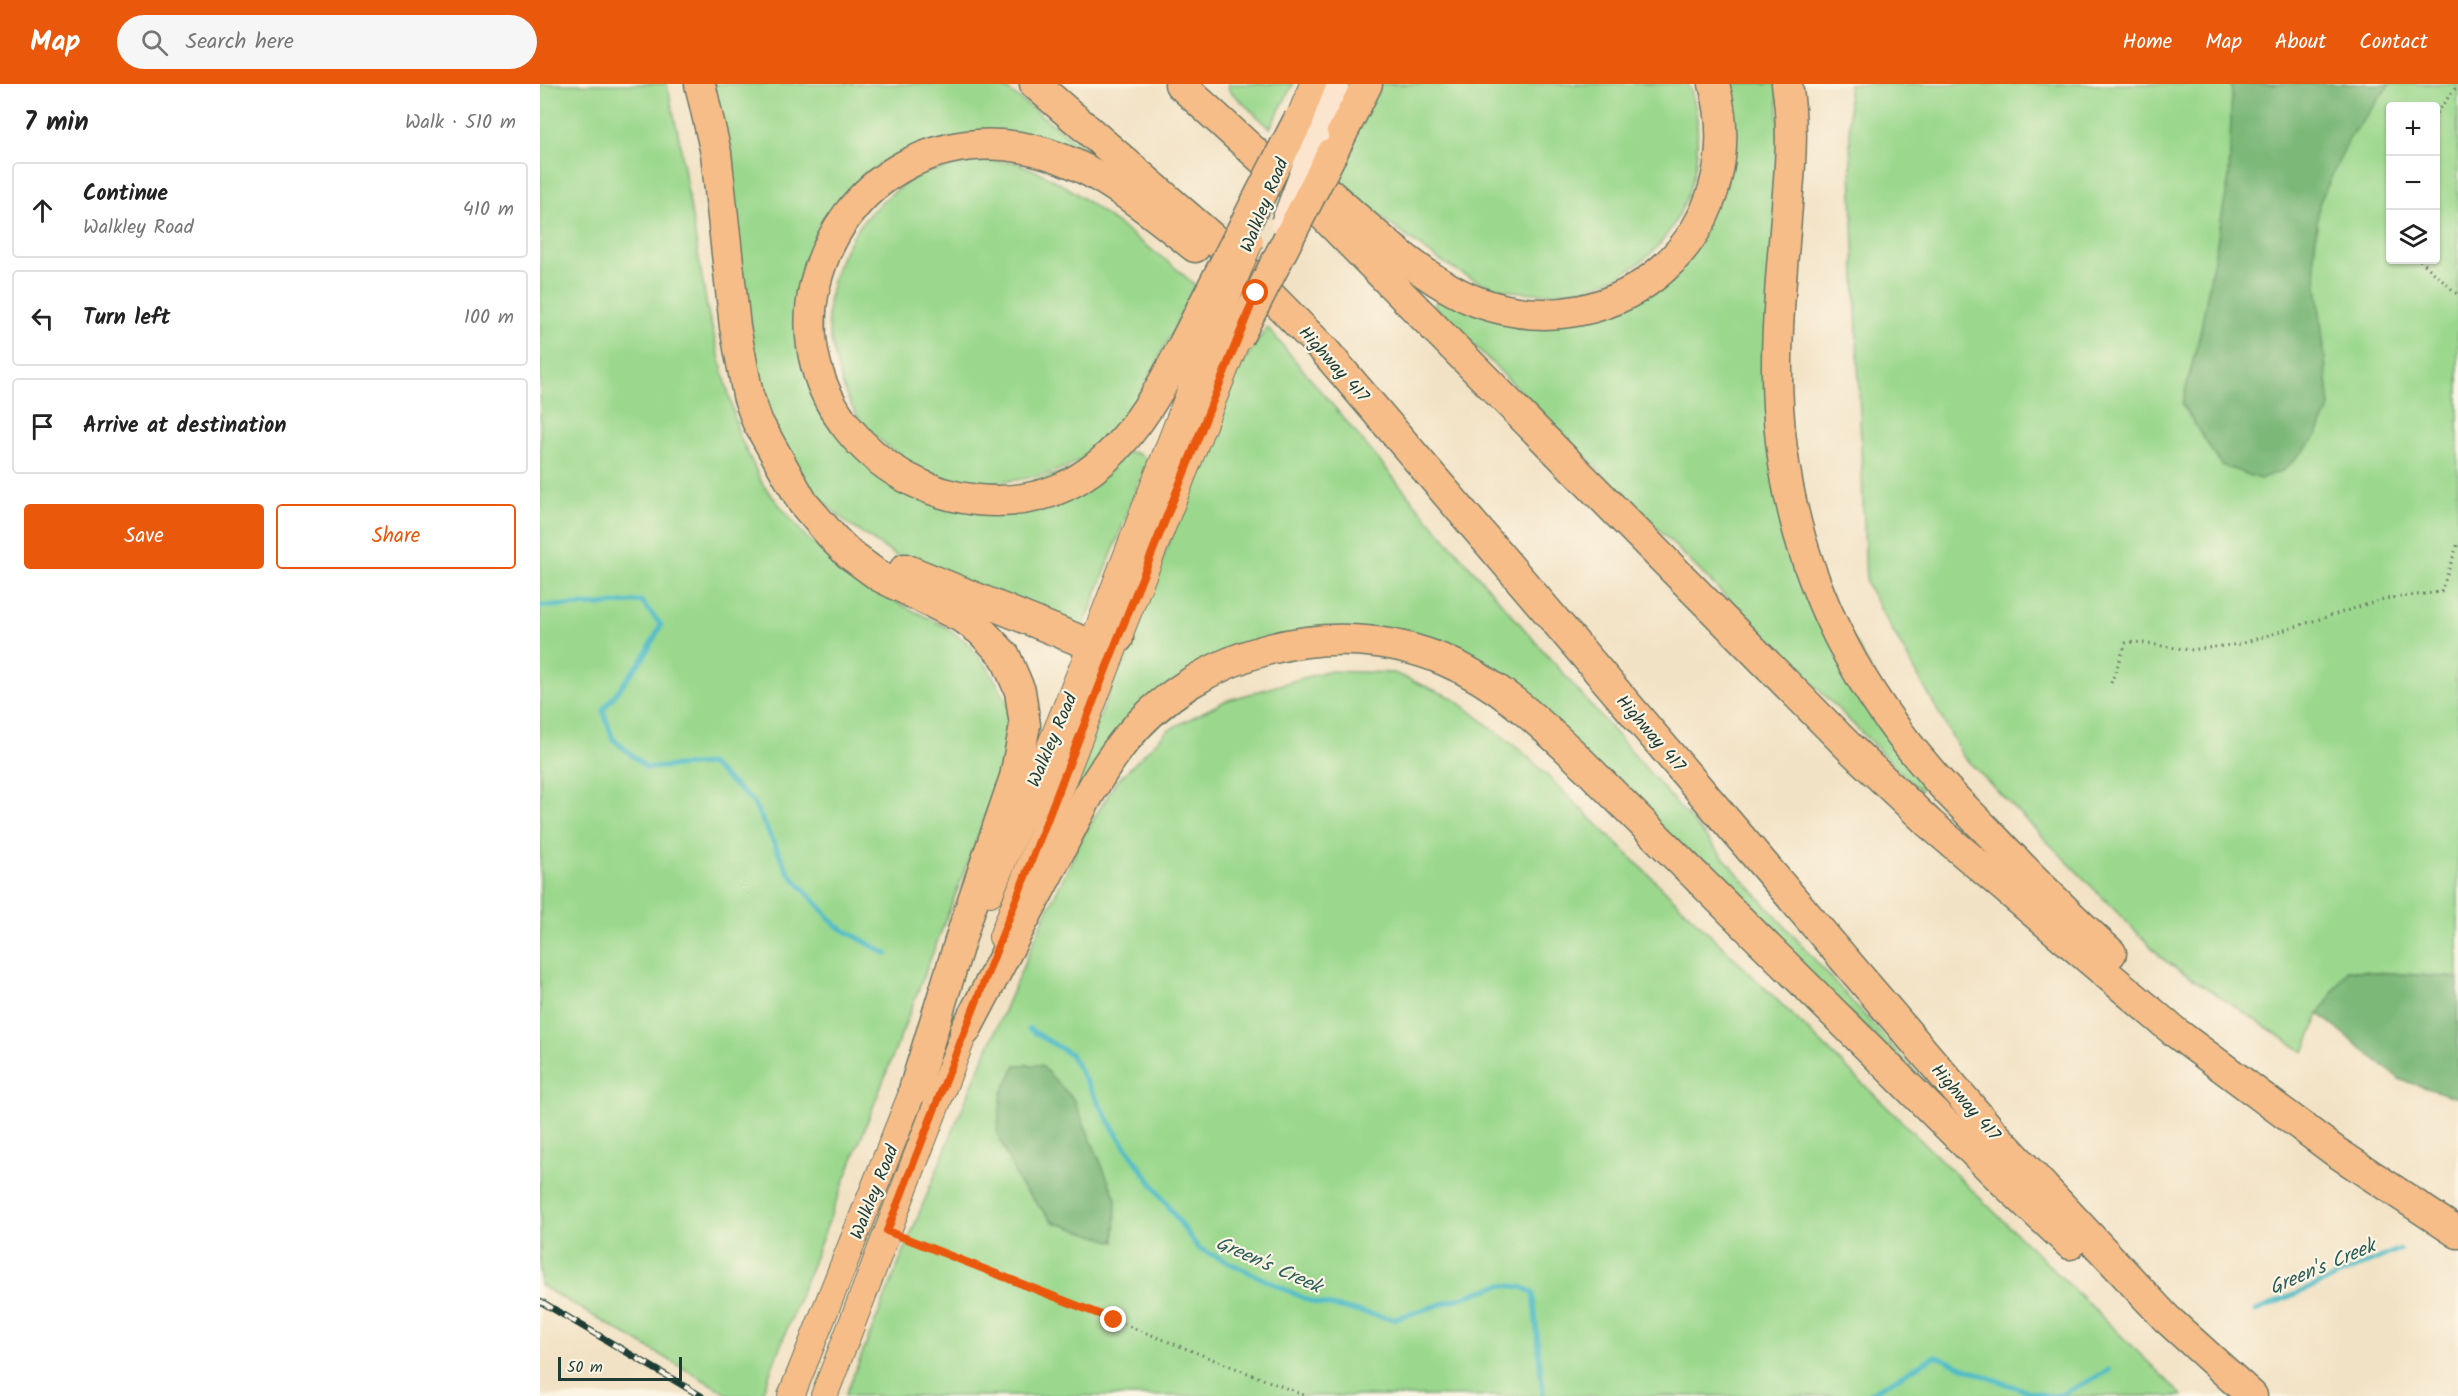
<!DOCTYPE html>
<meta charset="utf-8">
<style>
:root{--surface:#fff;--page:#f6f6f6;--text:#222;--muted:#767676;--line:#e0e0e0;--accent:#ea580c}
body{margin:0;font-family:Kalam,sans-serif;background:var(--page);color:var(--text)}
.controls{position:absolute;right:18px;top:18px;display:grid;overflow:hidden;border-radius:6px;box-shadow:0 2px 4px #0004}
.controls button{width:54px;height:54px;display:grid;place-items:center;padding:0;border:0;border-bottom:2px solid var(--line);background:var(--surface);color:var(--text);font:30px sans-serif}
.scale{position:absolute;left:18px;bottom:15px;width:124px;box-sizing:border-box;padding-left:6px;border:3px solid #1f3d34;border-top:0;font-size:16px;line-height:21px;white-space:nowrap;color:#1f3d34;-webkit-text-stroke:4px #fcf5e5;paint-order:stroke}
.stop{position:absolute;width:18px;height:18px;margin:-14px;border:4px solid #ea580c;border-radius:50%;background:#fff}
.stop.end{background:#ea580c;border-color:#fff;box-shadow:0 2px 6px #0008}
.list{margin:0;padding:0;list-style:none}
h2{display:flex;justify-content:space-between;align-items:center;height:78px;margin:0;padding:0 24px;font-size:26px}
h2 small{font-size:20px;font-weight:400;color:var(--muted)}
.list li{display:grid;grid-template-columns:39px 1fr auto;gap:18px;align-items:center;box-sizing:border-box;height:96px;margin:0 12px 12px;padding:0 12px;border:2px solid var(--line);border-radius:6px}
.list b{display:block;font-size:22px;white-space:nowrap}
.list p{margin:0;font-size:20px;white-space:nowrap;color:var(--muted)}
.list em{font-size:20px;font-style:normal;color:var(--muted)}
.actions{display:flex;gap:12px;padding:18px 24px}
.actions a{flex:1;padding:14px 0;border:2px solid var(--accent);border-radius:6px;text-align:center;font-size:21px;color:var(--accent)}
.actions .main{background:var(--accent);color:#fff}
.icon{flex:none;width:33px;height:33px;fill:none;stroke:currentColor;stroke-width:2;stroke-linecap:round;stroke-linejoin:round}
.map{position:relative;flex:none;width:1918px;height:1312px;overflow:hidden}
header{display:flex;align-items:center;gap:36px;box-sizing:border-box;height:84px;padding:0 30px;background:var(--accent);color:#fff}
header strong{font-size:28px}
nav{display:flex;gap:33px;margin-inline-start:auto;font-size:21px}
.search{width:420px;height:54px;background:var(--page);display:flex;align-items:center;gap:15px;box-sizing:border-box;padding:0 21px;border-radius:33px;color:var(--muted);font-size:22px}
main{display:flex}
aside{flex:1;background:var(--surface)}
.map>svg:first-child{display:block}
.green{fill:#9bd88d;stroke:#5d8a60;stroke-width:1.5;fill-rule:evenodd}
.forest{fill:#7cb878;stroke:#4e7a56;stroke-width:1.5}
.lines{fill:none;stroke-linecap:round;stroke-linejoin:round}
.stream{stroke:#4fbcc7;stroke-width:5}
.secondary-casing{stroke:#697767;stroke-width:27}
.primary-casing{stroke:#697767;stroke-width:28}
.highway-casing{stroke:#697767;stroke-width:33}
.path{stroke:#697767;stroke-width:3;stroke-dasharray:1.5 4.5;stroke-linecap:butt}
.secondary{stroke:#fce5cf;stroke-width:24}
.primary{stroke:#f7bd88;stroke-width:26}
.highway{stroke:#f7bd88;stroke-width:30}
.rail-casing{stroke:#1f3d34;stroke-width:7}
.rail{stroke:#fcf5e5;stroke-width:4.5;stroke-dasharray:14;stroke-linecap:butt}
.secondary-bridge-casing{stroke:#697767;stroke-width:27;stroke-linecap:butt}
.primary-bridge-casing{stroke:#697767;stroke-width:28;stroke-linecap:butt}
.highway-bridge-casing{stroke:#697767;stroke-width:33;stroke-linecap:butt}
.secondary-bridge{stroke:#fce5cf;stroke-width:24}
.primary-bridge{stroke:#f7bd88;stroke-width:26}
.highway-bridge{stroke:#f7bd88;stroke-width:30}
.route{stroke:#ea580c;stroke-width:8}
.labels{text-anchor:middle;stroke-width:4.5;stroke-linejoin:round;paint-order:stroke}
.street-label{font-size:18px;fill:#1f3d34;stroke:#fcf5e5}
.water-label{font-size:20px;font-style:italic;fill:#2b5d59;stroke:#fcf5e5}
</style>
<header>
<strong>Map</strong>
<div class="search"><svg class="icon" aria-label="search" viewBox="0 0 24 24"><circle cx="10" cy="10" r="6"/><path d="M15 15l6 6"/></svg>Search here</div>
<nav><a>Home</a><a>Map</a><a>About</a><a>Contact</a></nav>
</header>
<main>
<aside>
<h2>7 min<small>Walk · 510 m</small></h2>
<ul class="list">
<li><svg class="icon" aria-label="ahead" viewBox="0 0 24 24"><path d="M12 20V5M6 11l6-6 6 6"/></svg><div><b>Continue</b><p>Walkley Road</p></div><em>410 m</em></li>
<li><svg class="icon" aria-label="left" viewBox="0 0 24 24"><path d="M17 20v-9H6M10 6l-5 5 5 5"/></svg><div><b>Turn left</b></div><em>100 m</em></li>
<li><svg class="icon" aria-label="arrive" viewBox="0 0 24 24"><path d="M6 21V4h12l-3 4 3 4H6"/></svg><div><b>Arrive at destination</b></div></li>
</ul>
<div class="actions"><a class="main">Save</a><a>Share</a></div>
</aside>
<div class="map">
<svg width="1918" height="1312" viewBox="0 0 1918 1312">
<rect width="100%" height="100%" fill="#fcf5e5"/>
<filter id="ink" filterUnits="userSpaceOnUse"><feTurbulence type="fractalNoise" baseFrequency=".0167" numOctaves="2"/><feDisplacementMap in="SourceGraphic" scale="12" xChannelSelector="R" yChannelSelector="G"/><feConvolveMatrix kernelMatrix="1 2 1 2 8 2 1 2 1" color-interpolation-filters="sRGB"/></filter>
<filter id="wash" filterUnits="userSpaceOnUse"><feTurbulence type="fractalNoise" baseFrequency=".008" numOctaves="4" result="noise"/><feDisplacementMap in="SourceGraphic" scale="24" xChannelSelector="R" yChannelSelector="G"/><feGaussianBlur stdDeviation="1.35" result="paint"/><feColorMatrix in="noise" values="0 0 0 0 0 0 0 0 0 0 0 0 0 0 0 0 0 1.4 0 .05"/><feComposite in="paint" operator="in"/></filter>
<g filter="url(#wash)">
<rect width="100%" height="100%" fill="#f2e2c5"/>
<g class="green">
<path d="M0 0H127L139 54 167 224 199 351 223 401 266 453 321 500 404 542 429 560 448 584 468 619 469 653 444 737 221 1312H191L0 1201Z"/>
<path d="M166 0H460L550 69 543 75 383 62 273 176 292 336 417 420 590 368 596 369 608 375 543 545 361 475 308 440 279 414 261 391 232 338 215 280Z"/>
<path d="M688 0H753L730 44 689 6Z"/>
<path d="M835 0H1148C1158 21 1158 44 1157 67 1155 107 1132 156 1098 180 1058 209 1000 216 954 203 902 188 841 130 795 99L804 82 801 79Z"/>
<path d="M1183 0H1238L1240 419 1390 696 1380 707 894 221 903 210 998 241 1156 162Z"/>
<path d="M1308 0H1918V583L1915 595 1918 599V894L1807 886 1779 930 1764 968 1624 876 1423 672 1326 499ZM1850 22H1896V176H1850Z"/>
<path d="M442 77 474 78 499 88 533 107 632 181 655 201C629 253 601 319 561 361 542 381 502 393 475 396 454 399 432 402 411 398 397 396 379 384 367 376 345 362 325 346 312 323 304 310 301 296 297 281 293 265 288 248 288 232 289 185 314 139 350 111 357 106 364 99 372 95 394 85 419 81 442 77Z"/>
<path d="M727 243 884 430 1198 790 1395 1010 1069 697 875 555 690 567 541 711 530 707 698 286Z"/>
<path d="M787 587 854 589 913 614 985 670 1643 1312H305L418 1034 503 836 542 754 576 698 628 646 685 617Z"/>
</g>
<g class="forest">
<path d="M1692 0H1850L1809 55 1779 120 1774 171 1790 323 1774 356 1744 386 1720 395 1681 381 1642 320 1660 249 1689 94Z"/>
<path d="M1807 886 1918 894V1014L1861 996 1779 930Z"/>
<path d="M476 981H501L534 1016 576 1115 575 1158 513 1138 479 1099 457 1049 462 1009Z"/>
</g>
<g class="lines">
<g class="stream">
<path d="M0 522 60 521 101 517 121 541 104 573 63 626 73 655 107 684 170 680 213 718 249 789 297 842 347 870"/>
<path d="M489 945 530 970 576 1049 658 1164 772 1218 854 1235 961 1201 982 1203 993 1209 1003 1312"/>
<path d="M1716 1227 1860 1165"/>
<path d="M1326 1312 1395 1272C1422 1282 1488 1312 1514 1312 1530 1309 1554 1294 1569 1286"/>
</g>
</g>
</g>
<g filter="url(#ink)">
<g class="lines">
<defs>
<path id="secondary" d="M776 53 797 0"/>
<g id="primary">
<path d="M759 35 773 0"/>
<path d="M450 809 563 533 678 235"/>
<path d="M462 853 578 554 698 253"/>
<path d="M251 1312 380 989"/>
<path d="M284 1312 432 929"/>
</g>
<g id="highway">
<path d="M160 0 176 69 195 243 208 311 217 337 263 419 295 456 309 470 339 492 425 535 441 547 465 572 480 607 485 641 475 693 427 834 374 1006"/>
<path d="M495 0 678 159 784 266 1452 1048 1626 1234 1712 1312"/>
<path d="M640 0 781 129 1310 664 1390 740 1635 948 1796 1068 1918 1149"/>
<path d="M1247 0C1253 36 1251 72 1248 108 1244 166 1237 224 1237 281 1236 436 1288 570 1390 687 1409 710 1431 730 1451 751 1490 792 1529 832 1571 869"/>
<path d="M792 69 827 0"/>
<path d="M774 96C820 136 881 197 938 218 1081 269 1214 147 1174 0"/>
<path d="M655 163C612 129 569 92 517 73 409 33 299 92 274 205 252 310 335 405 437 416 566 429 615 317 663 222"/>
<path d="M365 485 551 561H565L578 554"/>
<path d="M425 947C455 891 484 834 514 778 534 738 554 696 582 660 656 565 795 529 906 577 955 598 994 633 1033 670L1468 1102 1530 1160"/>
</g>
</defs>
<use href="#secondary" class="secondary-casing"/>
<use href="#primary" class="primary-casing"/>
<use href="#highway" class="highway-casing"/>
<g class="path">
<path d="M1896 29 1918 1"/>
<path d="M1880 176 1918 211"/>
<path d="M1571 599 1586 559 1596 558 1650 566 1700 560 1844 515 1901 508 1918 459"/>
<path d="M366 1154 766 1312"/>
</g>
<use href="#secondary" class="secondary"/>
<use href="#primary" class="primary"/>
<use href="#highway" class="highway"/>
<defs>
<path id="rail" d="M0 1217 161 1312"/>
</defs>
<use href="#rail" class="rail-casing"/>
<use href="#rail" class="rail"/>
<defs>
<path id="secondary-bridge" d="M743 139 776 53"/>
<path id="primary-bridge" d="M678 235 710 157"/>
<g id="highway-bridge">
<path d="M663 222 759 35"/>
<path d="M698 253 792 69"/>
</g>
</defs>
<use href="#secondary-bridge" class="secondary-bridge-casing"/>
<use href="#primary-bridge" class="primary-bridge-casing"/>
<use href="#highway-bridge" class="highway-bridge-casing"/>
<use href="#secondary-bridge" class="secondary-bridge"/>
<use href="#primary-bridge" class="primary-bridge"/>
<use href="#highway-bridge" class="highway-bridge"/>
</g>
</g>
<g class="lines" filter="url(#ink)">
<path class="route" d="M574 1236 347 1147 578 554 716 209"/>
</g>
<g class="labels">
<g class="street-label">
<text transform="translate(724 121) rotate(-68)" y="6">Walkley Road</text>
<text transform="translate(794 280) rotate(48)" y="6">Highway 417</text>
<text transform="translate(1111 649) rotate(49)" y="6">Highway 417</text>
<text transform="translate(512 656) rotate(-67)" y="6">Walkley Road</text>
<text transform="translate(1426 1018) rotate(49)" y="6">Highway 417</text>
<text transform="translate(334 1108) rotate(-68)" y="6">Walkley Road</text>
</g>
<g class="water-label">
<text transform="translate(729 1180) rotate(24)" y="7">Green's Creek</text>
<text transform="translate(1782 1182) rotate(-23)" y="7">Green's Creek</text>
</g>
</g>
</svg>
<div class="controls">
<button>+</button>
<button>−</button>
<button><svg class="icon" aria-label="layers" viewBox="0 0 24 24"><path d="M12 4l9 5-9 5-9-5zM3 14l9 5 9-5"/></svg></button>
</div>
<div class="scale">50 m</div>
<div class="stop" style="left:716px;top:209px"></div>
<div class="stop end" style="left:574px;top:1236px"></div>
</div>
</main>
